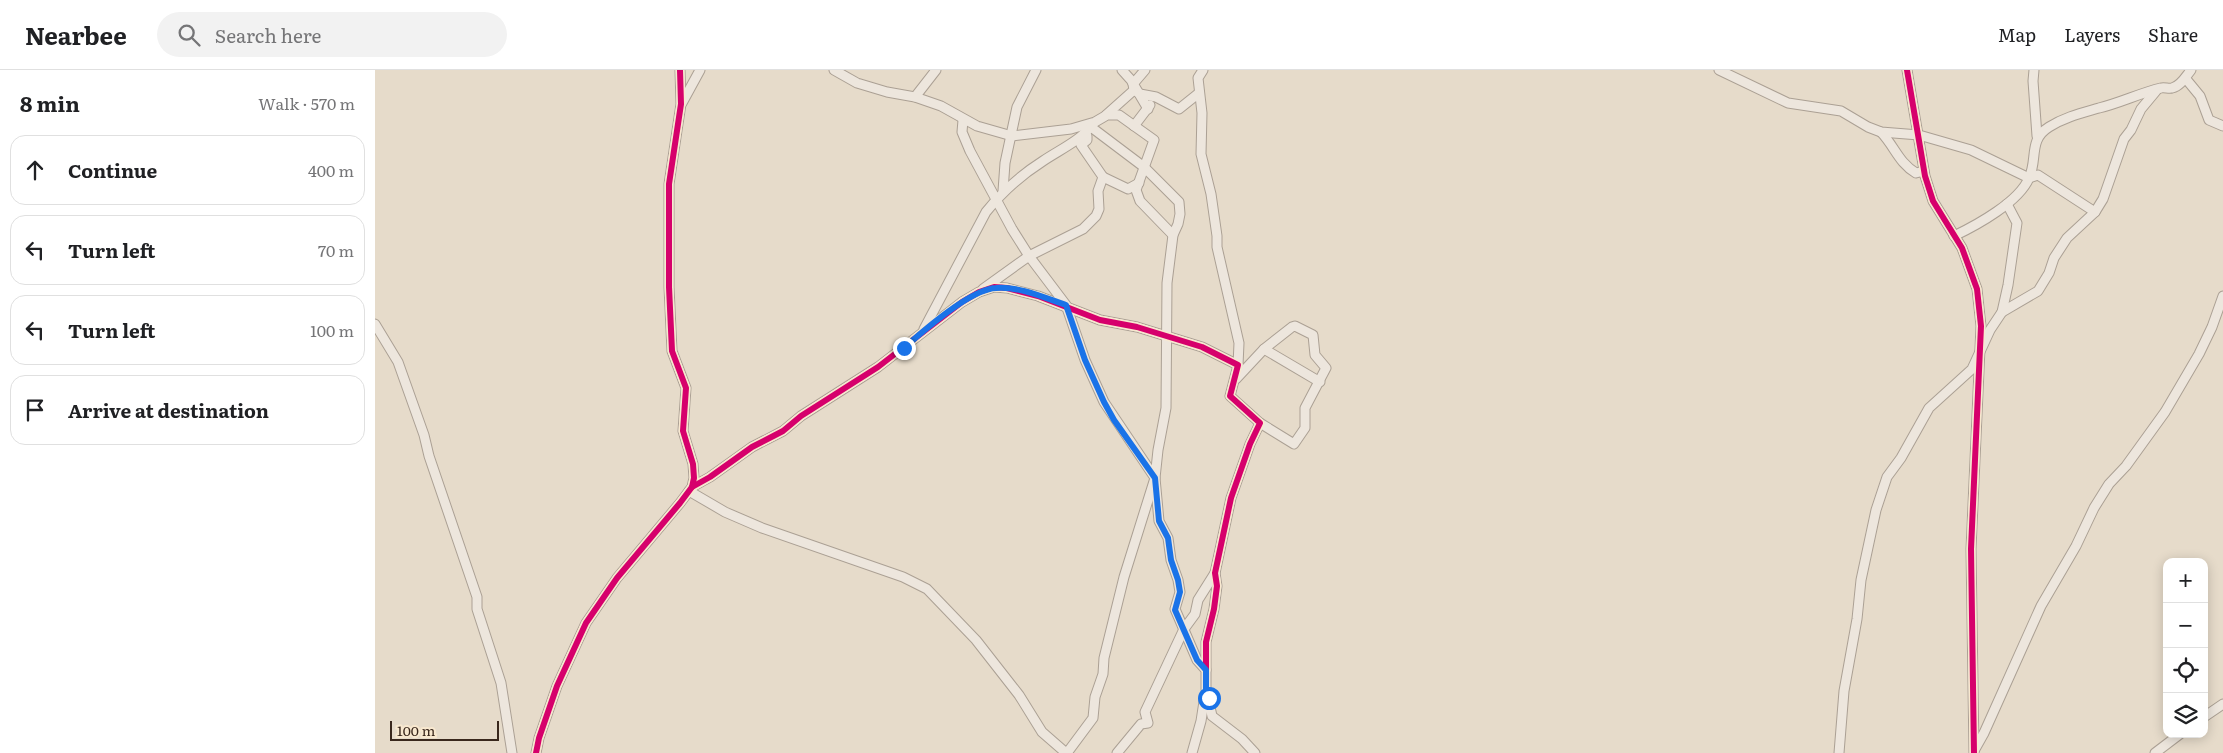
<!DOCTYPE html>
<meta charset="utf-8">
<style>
:root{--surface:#fff;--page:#f2f2f2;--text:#202124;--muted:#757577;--line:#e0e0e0}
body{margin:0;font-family:Literata,serif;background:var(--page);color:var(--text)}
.controls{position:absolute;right:15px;bottom:15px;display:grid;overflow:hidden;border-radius:10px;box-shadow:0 2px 12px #0003}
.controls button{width:45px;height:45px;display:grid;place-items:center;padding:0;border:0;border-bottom:1px solid var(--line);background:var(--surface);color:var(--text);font:25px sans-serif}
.scale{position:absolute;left:15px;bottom:12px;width:109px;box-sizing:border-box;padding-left:5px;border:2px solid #39271c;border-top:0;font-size:14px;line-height:18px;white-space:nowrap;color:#39271c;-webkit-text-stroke:4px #f8e8cf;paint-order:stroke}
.stop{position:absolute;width:15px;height:15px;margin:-11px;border:4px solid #1a73e8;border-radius:50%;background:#fff}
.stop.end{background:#1a73e8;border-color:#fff;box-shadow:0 1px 5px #0008}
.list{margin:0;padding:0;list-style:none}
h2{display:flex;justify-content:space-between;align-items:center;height:65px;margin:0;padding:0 20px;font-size:21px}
h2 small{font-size:16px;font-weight:400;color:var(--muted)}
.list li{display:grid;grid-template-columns:32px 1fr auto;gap:15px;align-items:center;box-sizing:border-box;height:70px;margin:0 10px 10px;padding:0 10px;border:1px solid var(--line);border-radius:15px}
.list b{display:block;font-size:19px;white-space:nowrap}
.list em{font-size:16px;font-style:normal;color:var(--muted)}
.icon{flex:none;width:28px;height:28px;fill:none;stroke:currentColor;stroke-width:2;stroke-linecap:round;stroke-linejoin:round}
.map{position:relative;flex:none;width:1848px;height:683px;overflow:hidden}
header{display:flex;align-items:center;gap:30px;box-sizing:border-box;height:70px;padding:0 25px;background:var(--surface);border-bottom:1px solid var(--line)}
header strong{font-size:24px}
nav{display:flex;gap:28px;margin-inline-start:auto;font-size:18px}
.search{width:350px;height:45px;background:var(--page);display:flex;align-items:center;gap:12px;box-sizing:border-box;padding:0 18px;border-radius:28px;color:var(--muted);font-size:19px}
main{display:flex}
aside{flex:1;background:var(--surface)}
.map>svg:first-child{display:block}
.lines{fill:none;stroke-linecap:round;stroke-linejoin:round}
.minor-casing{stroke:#aba094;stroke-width:11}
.minor{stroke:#ede6dd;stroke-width:9}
.cycleway-casing{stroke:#f8e8cf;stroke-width:9}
.cycleway{stroke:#d6006c;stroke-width:6}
.route{stroke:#1a73e8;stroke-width:6}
</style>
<header>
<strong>Nearbee</strong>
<div class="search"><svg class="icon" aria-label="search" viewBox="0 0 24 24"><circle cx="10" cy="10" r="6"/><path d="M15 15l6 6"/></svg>Search here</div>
<nav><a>Map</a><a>Layers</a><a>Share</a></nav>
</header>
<main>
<aside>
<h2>8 min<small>Walk · 570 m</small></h2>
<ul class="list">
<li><svg class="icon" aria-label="ahead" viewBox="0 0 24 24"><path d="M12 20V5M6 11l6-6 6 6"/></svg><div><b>Continue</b></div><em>400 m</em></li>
<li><svg class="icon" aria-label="left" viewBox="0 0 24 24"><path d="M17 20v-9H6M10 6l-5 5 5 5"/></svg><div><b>Turn left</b></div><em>70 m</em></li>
<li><svg class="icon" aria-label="left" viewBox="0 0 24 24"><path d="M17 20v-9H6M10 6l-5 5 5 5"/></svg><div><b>Turn left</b></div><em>100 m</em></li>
<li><svg class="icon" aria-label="arrive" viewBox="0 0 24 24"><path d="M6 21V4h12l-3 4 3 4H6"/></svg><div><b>Arrive at destination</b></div></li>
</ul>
</aside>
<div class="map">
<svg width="1848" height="683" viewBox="0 0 1848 683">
<rect width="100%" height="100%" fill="#e6dbca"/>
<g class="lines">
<defs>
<g id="minor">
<path d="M459 0 482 13 512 22 540 27 566 36 602 56 637 66 696 59 720 52 732 45H744L779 70 761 120 765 131 798 165"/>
<path d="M747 0 756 10 773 39"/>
<path d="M828 0 823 8 827 43 826 84 836 124 842 166V177L864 273 863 295"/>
<path d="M1344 0 1413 33 1466 41 1493 57 1506 62 1544 65 1596 80 1654 108 1663 105 1720 142"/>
<path d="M1532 0 1550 106 1558 131 1587 178 1602 219 1606 256 1596 479 1599 683"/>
<path d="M1659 0 1658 11 1662 66"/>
<path d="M1811 9 1825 26 1834 50 1848 56"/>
<path d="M759 20 765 24 781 27 804 39 824 23"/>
<path d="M540 27 561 0"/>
<path d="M307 33 325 0"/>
<path d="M731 45 759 20 758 14 770 0"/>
<path d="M588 50 587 62 595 81 637 159 654 186 691 235 710 290 729 332 780 408 784 451 793 468 796 490 803 510 805 522 800 539 822 590 831 600V619L837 646 867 669 880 683"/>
<path d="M759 56 775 35"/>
<path d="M1506 62C1520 77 1524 93 1541 103L1549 101"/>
<path d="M728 107 753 119 764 113"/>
<path d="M628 121 630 93 642 37 661 0"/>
<path d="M1579 166C1602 155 1644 132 1654 108 1663 89 1653 70 1674 57 1690 47 1707 43 1724 38 1745 33 1765 23 1786 18 1789 17 1794 19 1797 18 1806 16 1811 6 1816 0"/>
<path d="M608 219 654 186 708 159 721 146 724 139 723 121 728 107 706 75 712 70V66"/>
<path d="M1627 242 1663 221 1674 203 1679 188 1692 168 1720 142 1728 129 1749 69 1756 60 1766 39 1781 21"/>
<path d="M0 254 23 292 49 365 54 386 102 527V539L126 613 137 683"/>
<path d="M549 259 611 142C627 122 646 105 668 91 686 79 705 71 718 54"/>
<path d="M889 279 945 312"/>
<path d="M861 309 889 279 917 257 920 256 938 265 940 285 951 298 930 338V358L919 374 885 353"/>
<path d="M317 417 335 407 377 377 408 361 426 346 503 297 587 232 604 222 619 217 632 218 663 226 725 250 762 257 827 277 863 295 855 326 885 353 875 374 856 428 840 503 842 516 839 539 831 572V600"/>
<path d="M314 421 350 442 387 458 528 507 552 519 601 570 644 625 667 662 691 683"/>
<path d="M1829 647 1848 634"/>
<path d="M1600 679 1609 663 1666 536 1701 476 1719 438 1734 414 1751 396 1790 342 1824 284 1837 257 1848 226"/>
<path d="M161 683 164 668 182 616 211 553 242 508 305 433 317 417 319 408 318 394 308 361 311 318 297 281 294 217V114L306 34 305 0"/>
<path d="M692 683 718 648 720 627 728 604 729 588 749 507 780 408 783 380 791 338 792 213 798 165 803 154 805 144 804 132 769 97 716 57"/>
<path d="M742 683 766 654 773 653 770 642 809 559 820 544 823 530 840 503"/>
<path d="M817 683 826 651 830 625"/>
<path d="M1464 683 1469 621 1482 549 1486 510 1501 440 1512 407 1526 388 1554 338 1597 299 1615 260 1627 242 1633 215 1642 153 1632 134"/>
<path d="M1780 683 1805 664"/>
</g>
</defs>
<use href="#minor" class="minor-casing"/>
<use href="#minor" class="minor"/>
<defs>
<g id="cycleway">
<path d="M1532 0 1550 106 1558 131 1587 178 1602 219 1606 256 1596 479 1599 683"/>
<path d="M317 417 335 407 377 377 408 361 426 346 503 297 587 232 604 222 619 217 632 218 663 226 725 250 762 257 827 277 863 295 855 326 885 353 875 374 856 428 840 503 842 516 839 539 831 572V600"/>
<path d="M161 683 164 668 182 616 211 553 242 508 305 433 317 417 319 408 318 394 308 361 311 318 297 281 294 217V114L306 34 305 0"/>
</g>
</defs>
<use href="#cycleway" class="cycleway-casing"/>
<use href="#cycleway" class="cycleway"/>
</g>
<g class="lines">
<path class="route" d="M529 278C548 261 596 219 621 218 644 216 670 228 691 235L710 290 729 332 739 350 780 408 784 451 793 468 796 490 803 510 805 522 800 540 822 590 831 600V619L834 628"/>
</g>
</svg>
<div class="controls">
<button>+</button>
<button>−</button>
<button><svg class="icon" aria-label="locate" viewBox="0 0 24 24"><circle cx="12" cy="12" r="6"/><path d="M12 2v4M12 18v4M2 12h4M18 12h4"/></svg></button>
<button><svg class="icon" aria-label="layers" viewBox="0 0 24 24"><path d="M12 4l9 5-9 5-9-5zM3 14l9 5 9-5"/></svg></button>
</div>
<div class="scale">100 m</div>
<div class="stop" style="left:834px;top:628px"></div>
<div class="stop end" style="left:529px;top:278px"></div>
</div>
</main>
